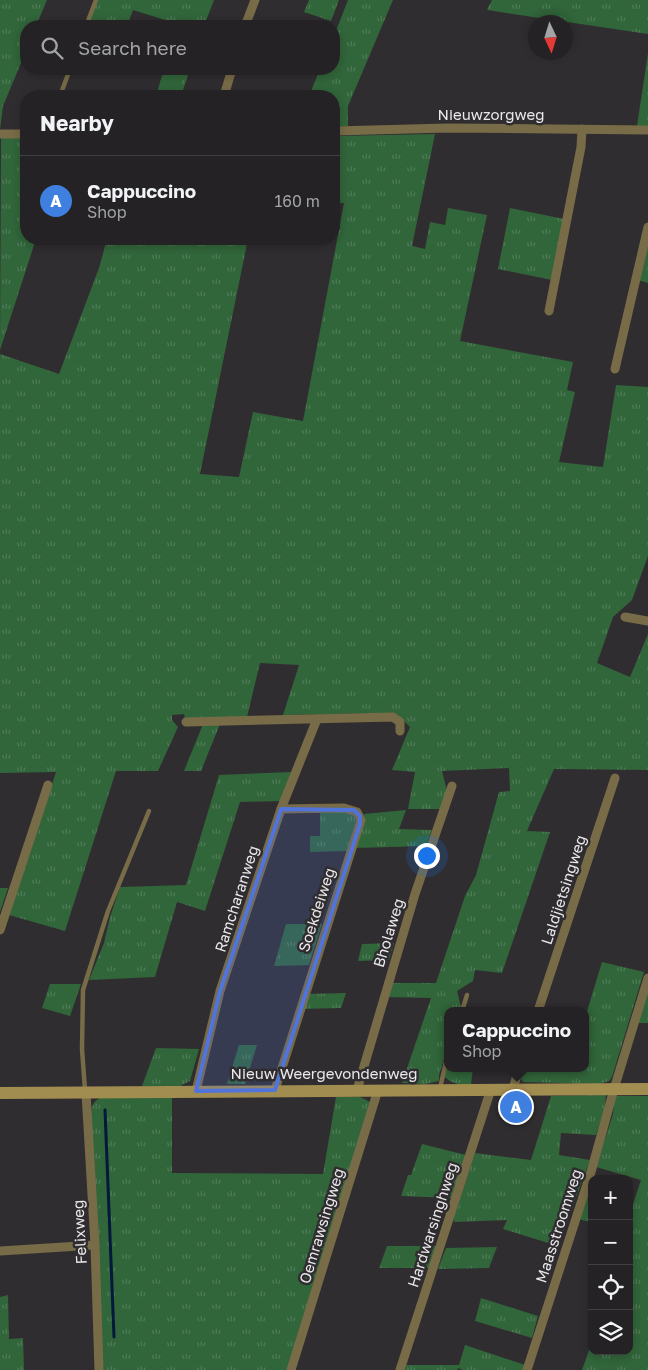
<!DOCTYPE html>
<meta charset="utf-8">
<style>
:root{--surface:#242224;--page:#302f31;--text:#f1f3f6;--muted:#a3a4a6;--line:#413f41;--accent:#28d885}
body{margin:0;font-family:"Golos Text",sans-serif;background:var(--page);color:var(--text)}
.controls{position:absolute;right:15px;bottom:15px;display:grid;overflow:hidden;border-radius:10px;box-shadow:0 2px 8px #0003}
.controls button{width:45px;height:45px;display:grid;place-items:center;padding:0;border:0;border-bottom:1px solid var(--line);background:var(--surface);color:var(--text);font:25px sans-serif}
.compass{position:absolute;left:528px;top:15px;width:45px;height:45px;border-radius:50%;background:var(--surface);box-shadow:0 2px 8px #0003;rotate:176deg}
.you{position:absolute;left:426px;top:855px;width:18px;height:18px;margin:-12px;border:4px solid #fff;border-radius:50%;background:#1a73e8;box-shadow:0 0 0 8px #1a73e833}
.badge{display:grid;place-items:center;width:32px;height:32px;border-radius:50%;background:var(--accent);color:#fff;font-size:16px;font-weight:700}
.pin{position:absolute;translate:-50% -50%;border:2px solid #fff;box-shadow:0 1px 5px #0006}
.popup{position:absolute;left:444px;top:1007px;width:145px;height:65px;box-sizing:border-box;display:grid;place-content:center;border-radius:10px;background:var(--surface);filter:drop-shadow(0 1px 4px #0005);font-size:16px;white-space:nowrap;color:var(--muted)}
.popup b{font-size:19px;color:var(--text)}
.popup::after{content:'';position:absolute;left:50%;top:100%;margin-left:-10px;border:10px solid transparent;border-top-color:var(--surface)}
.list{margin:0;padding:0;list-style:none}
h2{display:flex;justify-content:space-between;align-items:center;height:65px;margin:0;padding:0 20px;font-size:21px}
h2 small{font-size:16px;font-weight:400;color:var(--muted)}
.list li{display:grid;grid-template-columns:32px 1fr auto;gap:15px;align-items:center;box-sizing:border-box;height:90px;padding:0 20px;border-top:1px solid var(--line)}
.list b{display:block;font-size:19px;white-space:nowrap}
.list p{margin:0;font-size:16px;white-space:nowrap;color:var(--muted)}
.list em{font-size:16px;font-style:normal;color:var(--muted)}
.icon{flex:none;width:28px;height:28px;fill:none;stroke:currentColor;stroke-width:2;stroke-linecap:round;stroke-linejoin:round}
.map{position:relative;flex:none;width:648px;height:1370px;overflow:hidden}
.search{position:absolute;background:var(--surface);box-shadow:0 2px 8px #0003;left:20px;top:20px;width:320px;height:55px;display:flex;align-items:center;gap:12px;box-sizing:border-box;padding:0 18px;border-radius:20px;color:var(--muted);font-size:19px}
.panel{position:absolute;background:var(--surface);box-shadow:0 2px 8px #0003;left:20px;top:90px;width:320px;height:155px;border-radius:20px}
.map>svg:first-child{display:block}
.grass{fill:url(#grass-tufts)}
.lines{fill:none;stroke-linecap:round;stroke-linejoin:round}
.stream{stroke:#02193b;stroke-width:3}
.lane{stroke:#786b47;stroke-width:4.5}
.street{stroke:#786b47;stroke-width:9}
.secondary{stroke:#a28d51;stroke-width:12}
.marked{fill:#5074dc;fill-opacity:0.2;stroke:#5074dc;stroke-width:4;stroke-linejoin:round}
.labels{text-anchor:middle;stroke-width:5;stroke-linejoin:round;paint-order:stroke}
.street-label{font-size:15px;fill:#eae8ea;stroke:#302d30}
</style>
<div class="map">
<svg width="648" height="1370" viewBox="0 0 648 1370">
<defs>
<pattern id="grass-tufts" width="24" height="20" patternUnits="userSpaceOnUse" patternTransform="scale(1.25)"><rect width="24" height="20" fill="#31653a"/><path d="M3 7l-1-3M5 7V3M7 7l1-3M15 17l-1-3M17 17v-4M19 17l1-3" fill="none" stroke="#4f7b57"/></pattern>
</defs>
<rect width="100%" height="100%" fill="#302d30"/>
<g class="grass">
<path d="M0 0H47L36 26H26V51L3 106 0 130Z"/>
<path d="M97 0H214L204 26H178V24L133 10 127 26H87Z"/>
<path d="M309 0H339L331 21 304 12Z"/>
<path d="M348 0H393L348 106V126L334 127V96H309L320 69H334V36Z"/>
<path d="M492 0H648V34L487 10Z"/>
<path d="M648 53V126H637Z"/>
<path d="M164 69H190L181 96H156Z"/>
<path d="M435 134 412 246 425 249 430 222 445 225 448 208 487 215 460 341 573 362 567 390 575 392 559 462 603 467 616 385 648 387V556L632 600 613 617 597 663 630 677 648 634V770L554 769 527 831 550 832 502 973 475 970 473 981 457 991 461 1007 460 1011H447V1050L439 1075V1081L425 1084 402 1083 431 998 384 997 389 983H436L465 896 476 875 499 792 510 791 509 768 442 771 447 791 441 809H408L415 772 392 770 410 727 397 714 378 713 283 715 299 665 260 663 247 717 185 719 184 714 172 715V720L178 727 158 771H116L65 931 9 915 56 772 0 773V354L59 374 99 268 107 239H248L200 474 239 477 253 412 303 421 344 203H334V136Z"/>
<path d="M1 138H26V239H36L0 350Z"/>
<path d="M510 208 564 219 552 280 498 269Z"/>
<path d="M648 237V283L638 280Z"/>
<path d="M203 724H220L201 771H184Z"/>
<path d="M292 772 281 801 240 802 205 911 177 902 155 977 89 980 104 943 110 917 120 887 186 885 219 775Z"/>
<path d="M406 810 399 829 432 830 426 846 354 848 365 820 364 814Z"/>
<path d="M339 811 354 815 356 821 347 851 310 852V836H320V812Z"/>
<path d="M0 888H8L0 912Z"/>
<path d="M286 924H322L309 965 274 966Z"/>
<path d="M394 943 389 960 358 961 362 944Z"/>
<path d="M602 962 644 972 612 1077 609 1081 599 1084 523 1082 521 1078V1068H585V1018Z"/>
<path d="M50 984H81L70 1016 42 1008Z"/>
<path d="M648 984V1023H635Z"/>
<path d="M346 993 341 1008 301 1009 307 994Z"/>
<path d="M239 1045H257L245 1084H227Z"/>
<path d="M156 1048 199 1049 190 1081 180 1086H142Z"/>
<path d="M447 1063V1068H473L471 1084C460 1084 452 1085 444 1076Z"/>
<path d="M606 1095 604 1112 596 1135 561 1133 559 1155 590 1160 558 1246 503 1229 507 1220 455 1222 453 1220 475 1153 531 1160 551 1096Z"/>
<path d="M615 1096H648V1370H582L592 1342V1351H629V1207H632L641 1180 596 1167 613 1114Z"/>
<path d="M336 1097H360L370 1102 371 1106 287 1370H103L91 1113C92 1105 93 1102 100 1098H172V1173L323 1174Z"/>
<path d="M422 1144 466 1155 452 1198 401 1196 408 1175H411Z"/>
<path d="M588 1192 592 1194V1223L579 1219Z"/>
<path d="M387 1246H436L430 1268H379Z"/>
<path d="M497 1247 489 1268 438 1269 446 1248Z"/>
<path d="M8 1295 9 1339 23 1338 24 1370H0V1297Z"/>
<path d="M481 1298 538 1316 532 1338 475 1321Z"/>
<path d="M465 1345 525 1365 524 1370H463L458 1368 457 1370H405L406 1365H459Z"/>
</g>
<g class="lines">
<path class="stream" d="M105 1110 114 1337"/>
<g class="lane">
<path d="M86 26 96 0"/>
<path d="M60 96 70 69"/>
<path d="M462 1011 467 995"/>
<path d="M440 1088 447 1058"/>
<path d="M85 1090 82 1049 83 990 108 911 149 811"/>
</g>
<g class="street">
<path d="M245 26 255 0"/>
<path d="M224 96 232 69"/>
<path d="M334 131 448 128 648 130"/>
<path d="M0 134H26"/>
<path d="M549 311 581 147 582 129"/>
<path d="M615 369 648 227"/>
<path d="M625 617 648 621"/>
<path d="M186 722 393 717 400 722V731"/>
<path d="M0 930 48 785"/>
<path d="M538 1011 615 778"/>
<path d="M513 1089 519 1068"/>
<path d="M275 1090 361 820 357 812 344 808 281 809"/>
<path d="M357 1090 415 894 452 786"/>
<path d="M196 1091 220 991 281 809 317 719"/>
<path d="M86 1093 95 1245 99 1370"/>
<path d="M0 1251 95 1245"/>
<path d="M291 1370 378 1090"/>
<path d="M400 1370 491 1089"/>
<path d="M527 1370 591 1172 614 1089 648 978"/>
</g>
<path class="secondary" d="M0 1093 648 1089"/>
</g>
<path class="marked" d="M281 809 354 810 360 816V824L275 1090 196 1091 220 991Z"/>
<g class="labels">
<g class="street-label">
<text x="491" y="120">Nieuwzorgweg</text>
<text transform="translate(564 890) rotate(-72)" y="5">Laldjietsingweg</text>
<text transform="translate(237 899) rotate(-72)" y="5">Ramcharanweg</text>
<text transform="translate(317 910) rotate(-72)" y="5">Soekdeiweg</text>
<text transform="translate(389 933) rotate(-73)" y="5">Bholaweg</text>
<text x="324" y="1079">Nieuw Weergevondenweg</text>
<text transform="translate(433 1225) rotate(-72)" y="5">Hardwarsinghweg</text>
<text transform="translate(322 1226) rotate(-73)" y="5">Oemrawsingweg</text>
<text transform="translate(559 1226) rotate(-72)" y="5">Maasstroomweg</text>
<text transform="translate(80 1232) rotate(-93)" y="5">Felixweg</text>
</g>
</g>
</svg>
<div class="controls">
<button>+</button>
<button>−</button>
<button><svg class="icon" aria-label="locate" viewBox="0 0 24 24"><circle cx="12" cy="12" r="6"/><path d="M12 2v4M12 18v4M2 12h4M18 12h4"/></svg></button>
<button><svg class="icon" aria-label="layers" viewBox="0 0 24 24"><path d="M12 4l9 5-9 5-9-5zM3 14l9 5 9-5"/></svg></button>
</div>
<svg class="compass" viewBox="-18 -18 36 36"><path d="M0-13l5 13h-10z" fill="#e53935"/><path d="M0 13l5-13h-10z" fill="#a3a4a6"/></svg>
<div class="you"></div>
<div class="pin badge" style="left:516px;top:1107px;background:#3f7fe0">A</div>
<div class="popup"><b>Cappuccino</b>Shop</div>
<div class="search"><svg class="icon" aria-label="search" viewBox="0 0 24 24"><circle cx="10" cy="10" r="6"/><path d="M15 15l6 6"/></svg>Search here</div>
<section class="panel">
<h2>Nearby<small></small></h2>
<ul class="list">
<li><span class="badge" style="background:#3f7fe0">A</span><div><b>Cappuccino</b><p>Shop</p></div><em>160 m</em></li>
</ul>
</section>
</div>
